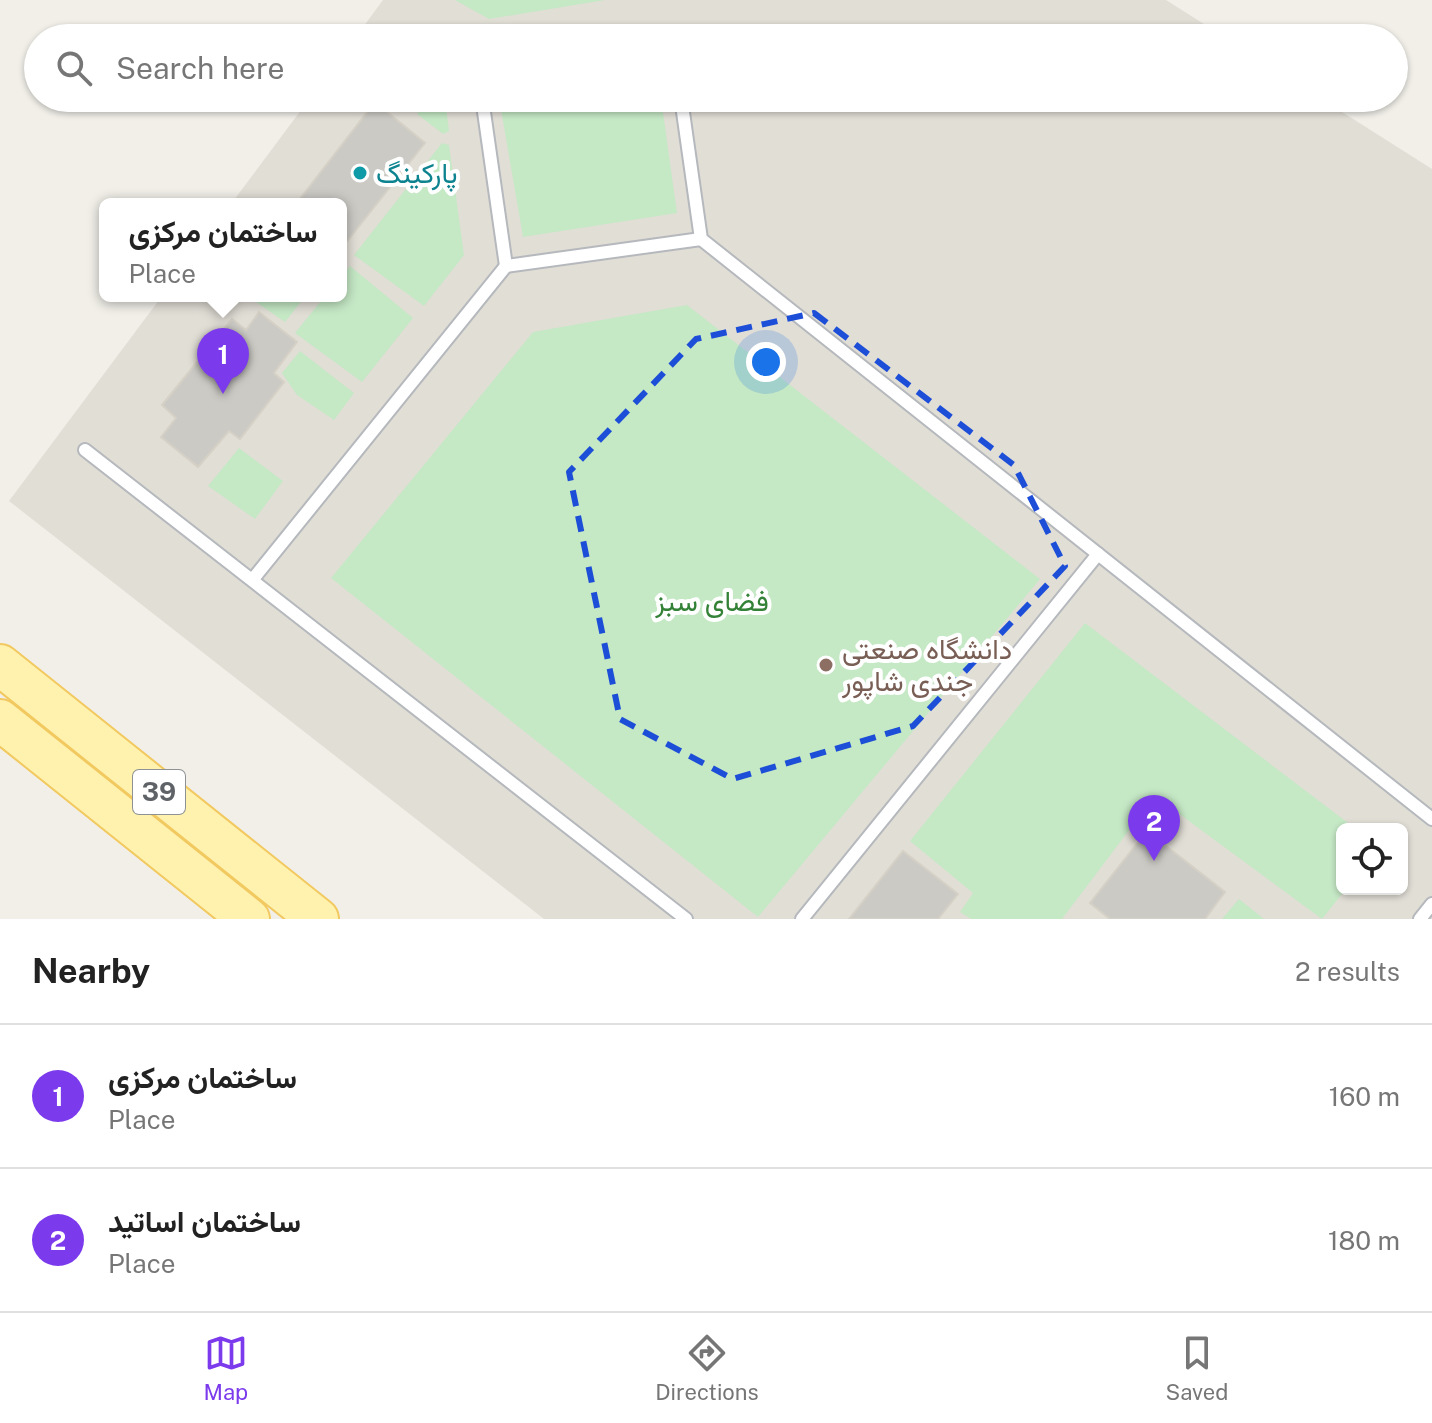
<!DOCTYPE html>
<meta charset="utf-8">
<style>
:root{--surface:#fff;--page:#f6f6f6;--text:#222;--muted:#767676;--line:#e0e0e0;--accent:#7c3aed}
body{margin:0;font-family:"Public Sans",Vazirmatn,sans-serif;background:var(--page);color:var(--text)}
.controls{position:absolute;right:24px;bottom:24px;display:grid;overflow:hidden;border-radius:12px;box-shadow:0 2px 6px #0004}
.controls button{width:72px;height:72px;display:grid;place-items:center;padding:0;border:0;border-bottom:2px solid var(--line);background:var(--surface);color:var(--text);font:40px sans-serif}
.you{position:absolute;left:766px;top:362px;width:28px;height:28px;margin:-20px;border:6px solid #fff;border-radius:50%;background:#1a73e8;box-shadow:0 0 0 12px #1a73e833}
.badge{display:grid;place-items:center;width:52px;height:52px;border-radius:50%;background:var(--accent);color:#fff;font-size:26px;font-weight:700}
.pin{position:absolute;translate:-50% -66px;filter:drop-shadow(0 2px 4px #0008)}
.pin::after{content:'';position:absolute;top:42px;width:28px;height:24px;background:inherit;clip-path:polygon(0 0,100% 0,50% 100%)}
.popup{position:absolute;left:99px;top:198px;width:248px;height:104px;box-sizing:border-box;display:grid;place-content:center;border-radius:12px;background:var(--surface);filter:drop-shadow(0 2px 6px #0005);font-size:26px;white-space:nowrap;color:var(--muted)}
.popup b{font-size:30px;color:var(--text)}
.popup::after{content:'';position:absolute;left:50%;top:100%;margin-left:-16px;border:16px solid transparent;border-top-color:var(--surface)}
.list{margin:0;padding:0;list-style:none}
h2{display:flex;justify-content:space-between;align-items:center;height:104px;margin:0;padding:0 32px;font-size:34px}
h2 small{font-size:26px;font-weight:400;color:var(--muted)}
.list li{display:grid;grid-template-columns:52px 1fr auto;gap:24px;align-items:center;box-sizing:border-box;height:144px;padding:0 32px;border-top:2px solid var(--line)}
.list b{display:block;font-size:30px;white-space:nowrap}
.list p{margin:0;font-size:26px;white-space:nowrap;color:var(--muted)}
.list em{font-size:26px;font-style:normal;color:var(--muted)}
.icon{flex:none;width:44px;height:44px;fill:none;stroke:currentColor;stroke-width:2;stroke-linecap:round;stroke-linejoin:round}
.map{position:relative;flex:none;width:1432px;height:919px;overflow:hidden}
.search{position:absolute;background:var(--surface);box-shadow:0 2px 6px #0004;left:24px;right:24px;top:24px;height:88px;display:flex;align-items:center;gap:20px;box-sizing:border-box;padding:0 28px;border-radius:44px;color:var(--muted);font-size:30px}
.sheet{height:392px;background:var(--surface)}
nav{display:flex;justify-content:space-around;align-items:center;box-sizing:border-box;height:112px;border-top:2px solid var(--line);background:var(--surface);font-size:22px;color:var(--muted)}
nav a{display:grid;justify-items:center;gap:4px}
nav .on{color:var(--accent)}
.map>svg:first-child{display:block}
.education{fill:#e1ded6;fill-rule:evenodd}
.green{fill:#c5e8c5}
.building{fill:#cccac5;stroke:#d6d1c6;stroke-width:2}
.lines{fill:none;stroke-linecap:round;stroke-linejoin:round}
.lane-casing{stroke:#b5b8bc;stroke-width:16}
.primary-casing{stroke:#f2c960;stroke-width:44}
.lane{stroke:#fff;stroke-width:12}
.primary{stroke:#fff2af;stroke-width:40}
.marked{fill:none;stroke:#1d4ed8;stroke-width:6;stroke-dasharray:16 10;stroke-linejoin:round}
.culture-dot{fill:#0f9aa8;stroke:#fff;stroke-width:3}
.education-dot{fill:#8d6e63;stroke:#fff;stroke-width:3}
.labels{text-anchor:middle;stroke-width:8;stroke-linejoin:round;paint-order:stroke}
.shield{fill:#fff;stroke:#8f9295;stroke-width:2}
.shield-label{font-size:26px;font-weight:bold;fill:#5f6368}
.culture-label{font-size:28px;fill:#0d838f;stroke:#fff;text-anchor:start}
.park-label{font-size:28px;fill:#348238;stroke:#fff}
.education-label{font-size:28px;fill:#785e54;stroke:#fff;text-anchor:start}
</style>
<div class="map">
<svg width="1432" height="919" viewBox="0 0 1432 919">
<rect width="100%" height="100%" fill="#f1efe8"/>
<g class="education">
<path d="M383 0H1166L1226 38H355Z"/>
<path d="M310 98H1320L1432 169V919H544L9 501 162 296H341V204H231ZM1342 829H1402V889H1342Z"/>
</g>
<g class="green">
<path d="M455 0H605L489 19Z"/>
<path d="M431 98H445L449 131 443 134 417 114Z"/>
<path d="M499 98H661L677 213 523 237Z"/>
<path d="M442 143 449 145 464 255 424 306 354 255Z"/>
<path d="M350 266 413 318 362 382 295 333 325 296H341V277Z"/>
<path d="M262 296H300L303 299 285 322 256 302Z"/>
<path d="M687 305 1040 579 758 917 331 578 533 332Z"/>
<path d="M300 351 354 393 334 420 297 395 282 373Z"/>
<path d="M239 448 283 481 255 519 208 486Z"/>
<path d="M1085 623 1356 829H1342V889H1346L1322 919 1155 796 1062 919H971L960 912 973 893 910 841Z"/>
<path d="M1239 899 1264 919H1222Z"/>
</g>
<g class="building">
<path d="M375 102 425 143 341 249V204H296Z"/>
<path d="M259 312 297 342 274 373 284 382 240 439 229 431 198 467 161 437 176 418 162 405 232 319 246 330Z"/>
<path d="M1147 831 1225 892 1205 919H1110L1090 903Z"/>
<path d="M903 851 958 894 938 919H849Z"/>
</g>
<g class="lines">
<defs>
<g id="lane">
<path d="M482 98 506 266 701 239"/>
<path d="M681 98 701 239 1432 819"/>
<path d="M85 450 686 919"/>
<path d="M253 579 506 266"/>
<path d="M802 919 1098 554"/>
<path d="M1420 919 1432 904"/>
</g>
<g id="primary">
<path d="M0 665 318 919"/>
<path d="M0 720 249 919"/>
</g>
</defs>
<use href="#lane" class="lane-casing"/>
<use href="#primary" class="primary-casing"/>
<use href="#lane" class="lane"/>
<use href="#primary" class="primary"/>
</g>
<path class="marked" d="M814 313 1014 465 1065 566 913 726 733 779 620 719 569 472 696 339Z"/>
<circle class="culture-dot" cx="360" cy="173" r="8"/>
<circle class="education-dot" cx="826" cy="665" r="8"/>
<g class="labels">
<rect class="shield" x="133" y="770" width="52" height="44" rx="6"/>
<g class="shield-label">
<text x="159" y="801">39</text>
</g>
<g class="culture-label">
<text x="376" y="183">پارکینگ</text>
</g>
<g class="park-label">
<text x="712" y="611">فضای سبز</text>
</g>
<g class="education-label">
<text x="842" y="659">دانشگاه صنعتی<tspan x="842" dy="32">جندی شاپور</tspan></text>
</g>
</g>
</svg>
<div class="controls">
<button><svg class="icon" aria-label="locate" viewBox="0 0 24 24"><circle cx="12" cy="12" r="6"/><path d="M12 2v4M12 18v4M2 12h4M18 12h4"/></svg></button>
</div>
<div class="you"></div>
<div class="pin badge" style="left:223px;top:394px">1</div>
<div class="popup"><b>ساختمان مرکزی</b>Place</div>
<div class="pin badge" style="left:1154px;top:861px">2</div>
<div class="search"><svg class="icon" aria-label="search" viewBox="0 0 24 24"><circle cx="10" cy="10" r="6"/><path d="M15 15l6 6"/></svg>Search here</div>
</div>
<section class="sheet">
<h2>Nearby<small>2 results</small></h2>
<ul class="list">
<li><span class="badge">1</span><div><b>ساختمان مرکزی</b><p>Place</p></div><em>160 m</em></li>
<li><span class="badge">2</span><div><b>ساختمان اساتید</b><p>Place</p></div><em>180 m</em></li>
</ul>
</section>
<nav>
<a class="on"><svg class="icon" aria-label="map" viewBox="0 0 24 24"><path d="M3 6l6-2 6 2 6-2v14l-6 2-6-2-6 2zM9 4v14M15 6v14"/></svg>Map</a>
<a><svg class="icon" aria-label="directions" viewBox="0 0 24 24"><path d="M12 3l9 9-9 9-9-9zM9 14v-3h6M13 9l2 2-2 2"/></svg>Directions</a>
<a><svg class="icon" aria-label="saved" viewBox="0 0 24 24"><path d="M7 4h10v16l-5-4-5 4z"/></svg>Saved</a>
</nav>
